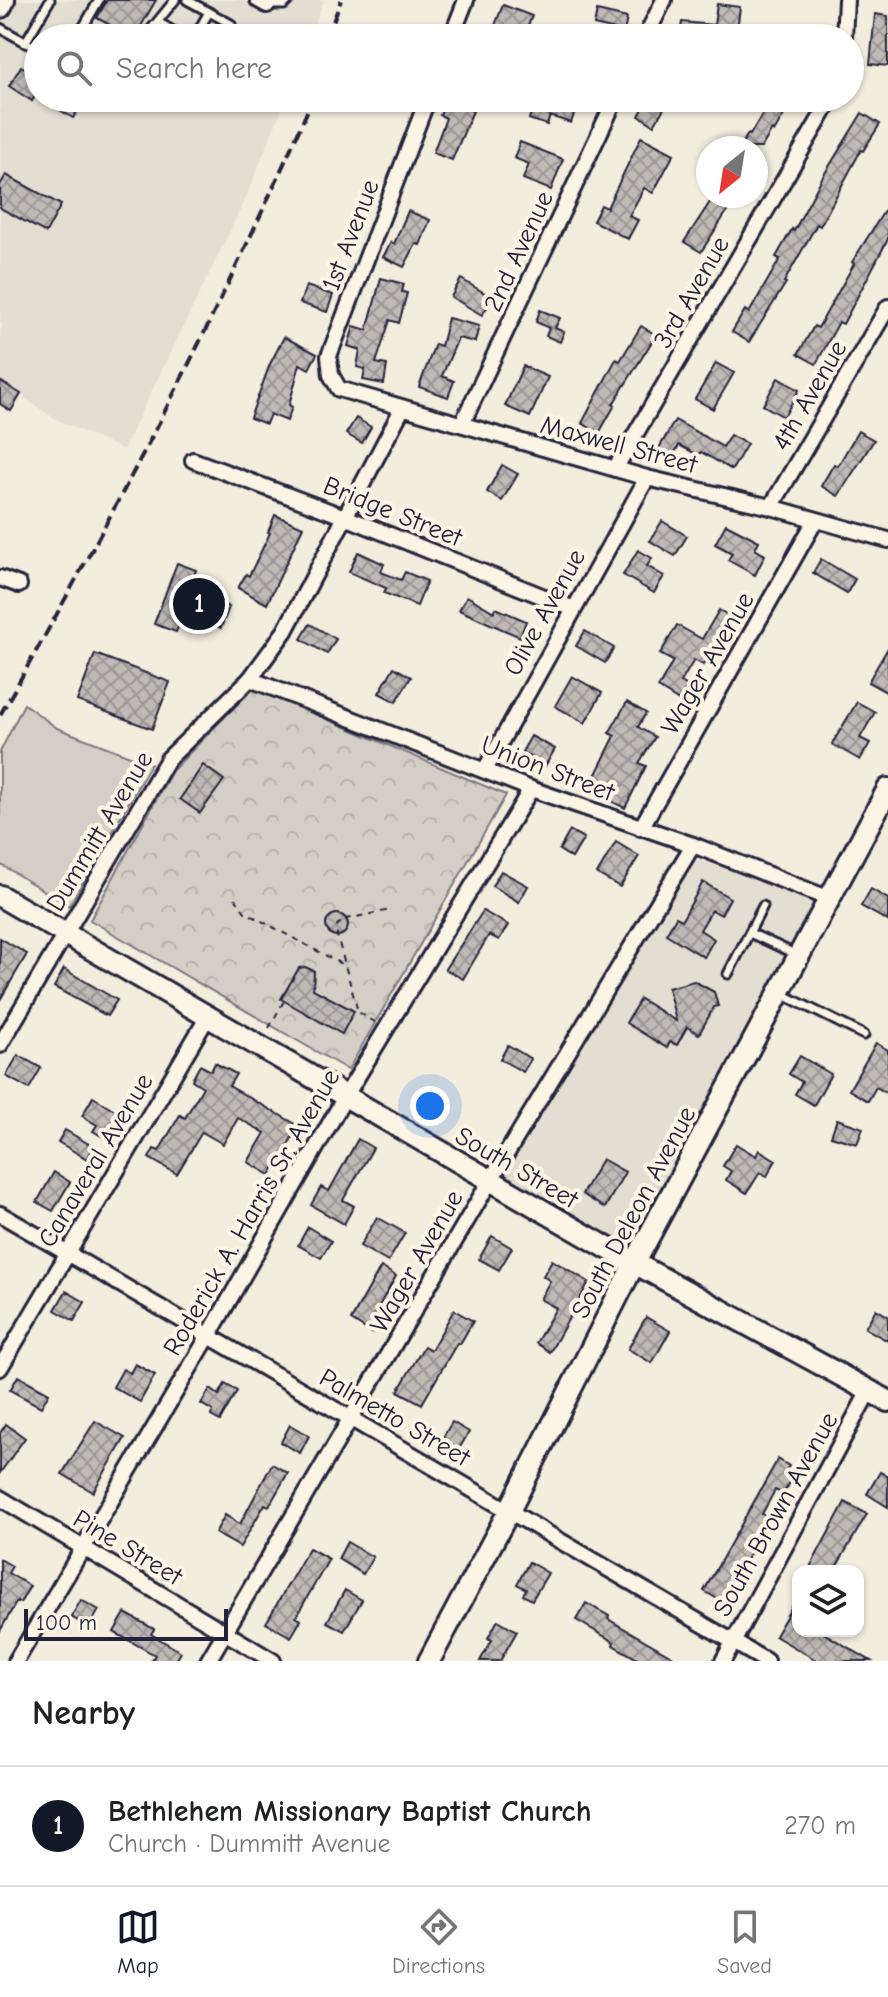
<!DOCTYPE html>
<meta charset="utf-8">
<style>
:root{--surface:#fff;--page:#f2f2f2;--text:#202124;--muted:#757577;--line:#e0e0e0;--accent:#111827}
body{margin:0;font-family:"Comic Neue",sans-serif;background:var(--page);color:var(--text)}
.controls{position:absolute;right:24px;bottom:24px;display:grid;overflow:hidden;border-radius:16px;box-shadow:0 2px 6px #0004}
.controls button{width:72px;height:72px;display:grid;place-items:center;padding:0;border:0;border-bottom:2px solid var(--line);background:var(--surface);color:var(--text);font:40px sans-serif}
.compass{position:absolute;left:696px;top:136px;width:72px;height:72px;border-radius:50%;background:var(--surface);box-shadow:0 2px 6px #0004;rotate:210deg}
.scale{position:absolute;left:24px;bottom:20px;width:204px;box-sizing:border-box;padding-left:8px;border:4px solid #22223b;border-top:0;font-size:22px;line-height:28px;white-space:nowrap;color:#22223b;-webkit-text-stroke:6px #fcf5e5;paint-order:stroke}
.you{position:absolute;left:430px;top:1106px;width:28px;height:28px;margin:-20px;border:6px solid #fff;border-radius:50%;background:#1a73e8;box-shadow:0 0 0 12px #1a73e833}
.badge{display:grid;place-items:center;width:52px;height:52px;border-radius:50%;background:var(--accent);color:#fff;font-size:26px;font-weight:700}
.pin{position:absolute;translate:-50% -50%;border:4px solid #fff;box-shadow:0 2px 8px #0006}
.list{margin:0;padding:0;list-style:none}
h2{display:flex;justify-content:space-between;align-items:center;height:104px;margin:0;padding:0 32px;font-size:34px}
h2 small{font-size:26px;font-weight:400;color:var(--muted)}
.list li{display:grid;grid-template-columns:52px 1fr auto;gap:24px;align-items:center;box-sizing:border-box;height:120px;padding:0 32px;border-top:2px solid var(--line)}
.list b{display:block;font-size:30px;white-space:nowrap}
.list p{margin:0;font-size:26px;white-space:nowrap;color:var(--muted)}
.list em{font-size:26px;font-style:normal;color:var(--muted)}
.icon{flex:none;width:44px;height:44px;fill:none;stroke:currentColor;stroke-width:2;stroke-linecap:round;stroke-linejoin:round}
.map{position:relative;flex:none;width:888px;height:1661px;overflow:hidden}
.search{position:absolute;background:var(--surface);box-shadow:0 2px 6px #0004;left:24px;right:24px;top:24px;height:88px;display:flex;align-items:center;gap:20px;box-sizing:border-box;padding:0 28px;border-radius:44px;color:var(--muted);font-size:30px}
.sheet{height:224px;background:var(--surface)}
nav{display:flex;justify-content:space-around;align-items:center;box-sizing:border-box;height:112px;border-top:2px solid var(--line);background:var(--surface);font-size:22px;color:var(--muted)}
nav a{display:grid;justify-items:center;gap:4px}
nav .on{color:var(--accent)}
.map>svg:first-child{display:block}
.built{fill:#e3ded2}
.grass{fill:#d4cfc6;stroke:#7b7880;stroke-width:2}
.park{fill:url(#park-crowns);stroke:#7b7880;stroke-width:2}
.building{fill:url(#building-cross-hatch);stroke:#22223b;stroke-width:2}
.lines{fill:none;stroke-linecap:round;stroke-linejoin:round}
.lane-casing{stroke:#22223b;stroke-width:13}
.street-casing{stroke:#22223b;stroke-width:20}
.secondary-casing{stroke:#22223b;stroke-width:26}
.primary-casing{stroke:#22223b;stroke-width:28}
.path{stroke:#22223b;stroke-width:2;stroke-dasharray:6 6;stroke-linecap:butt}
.lane{stroke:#fcf5e5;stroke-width:7}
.street{stroke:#fcf5e5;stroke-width:14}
.secondary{stroke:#fcf5e5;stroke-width:20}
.primary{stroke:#fcf5e5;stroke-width:22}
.rail{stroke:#22223b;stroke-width:4;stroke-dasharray:12 6;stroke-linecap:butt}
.labels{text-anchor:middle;stroke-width:8;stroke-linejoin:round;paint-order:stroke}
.street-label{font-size:26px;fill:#22223b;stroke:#fcf5e5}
</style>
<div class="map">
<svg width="888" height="1661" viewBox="0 0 888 1661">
<defs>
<pattern id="park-crowns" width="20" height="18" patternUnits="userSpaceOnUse" patternTransform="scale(2)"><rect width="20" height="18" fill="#d4cfc6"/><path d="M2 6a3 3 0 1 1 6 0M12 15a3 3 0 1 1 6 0" fill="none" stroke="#b6b1ab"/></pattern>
<pattern id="building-cross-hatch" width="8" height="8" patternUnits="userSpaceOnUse" patternTransform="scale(2)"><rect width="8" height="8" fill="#bfbab6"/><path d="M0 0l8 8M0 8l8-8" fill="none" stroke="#9b9795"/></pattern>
</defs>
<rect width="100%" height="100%" fill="#f3edde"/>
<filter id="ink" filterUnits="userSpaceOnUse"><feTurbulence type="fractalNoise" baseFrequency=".0125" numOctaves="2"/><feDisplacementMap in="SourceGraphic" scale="16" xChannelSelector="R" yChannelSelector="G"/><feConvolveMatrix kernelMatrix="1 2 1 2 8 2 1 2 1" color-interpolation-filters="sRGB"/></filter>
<g filter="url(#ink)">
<g class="built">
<path d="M12 0H242L269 15 277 2 274 0H324L309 38H38V98H286L246 198 123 450 55 419 0 381V330L3 325 0 322V20Z"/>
<path d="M694 858 820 903 629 1252 500 1178Z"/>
</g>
<path class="grass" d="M24 704 57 728 151 764 69 906 0 864V752Z"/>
<path class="park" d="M253 688 506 795 348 1070 90 920 172 771Z"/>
<g class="building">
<path d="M107 0H156L134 38 97 18Z"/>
<path d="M717 4 740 7 736 38 680 34 682 22 714 25Z"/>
<path d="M503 5 532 16 523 38H490Z"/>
<path d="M597 11 627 18 624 32 594 25Z"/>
<path d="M875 14 888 16V66L870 64Z"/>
<path d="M21 66 38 76V91L32 101 9 86Z"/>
<path d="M40 98H74L83 103 73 118Z"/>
<path d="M536 98 579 100 571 123 550 116 547 125 529 119Z"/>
<path d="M649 98H670L654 125 639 116Z"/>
<path d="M448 99 473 111 452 160 433 153 446 118 440 115Z"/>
<path d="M771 99 788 108 774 132 772 130 761 148H739L748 134 750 135Z"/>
<path d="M862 113 880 124 863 151 861 150 820 226 817 224 784 282 786 283 749 342 732 332 745 310 749 313 780 259 776 257 792 229 794 231 822 178Z"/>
<path d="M641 137 674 154 653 193 644 188 629 216 638 220 628 239 593 221 601 205 607 208Z"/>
<path d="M520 142 563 159 551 190 523 179 529 164 514 158Z"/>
<path d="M6 175 61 205 46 233 0 208V185Z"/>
<path d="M714 196H737L701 252 684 242Z"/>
<path d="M888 205V239L843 324 839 322 816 364 798 354 814 326 818 328 854 264 852 262Z"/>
<path d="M408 211 430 220 420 245 416 244 404 267 383 257 391 242 394 244Z"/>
<path d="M381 278 404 284 402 292 407 293 399 323 390 320 376 363 387 365 384 384 363 380 365 369 357 367 360 350 348 346 354 326 367 330Z"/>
<path d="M461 279 493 298 482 315 451 297Z"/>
<path d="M306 286 333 295 327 312 300 303Z"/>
<path d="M540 310 560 318 555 328 564 332 560 342 546 336 549 328 536 322Z"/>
<path d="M448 318 479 326 475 342 458 338 442 376 454 381 448 397 419 387 435 344 441 346Z"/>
<path d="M641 326 656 335 613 404 615 405 599 433 582 423 616 359 620 361Z"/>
<path d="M284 337 317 354 309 369 300 364 289 405 292 407 287 421 270 414 266 424 250 418 270 364Z"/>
<path d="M716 363 734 373 713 409 695 399Z"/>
<path d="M523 366 548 377 530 417 505 406Z"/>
<path d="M778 378 799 390 784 417 763 405Z"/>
<path d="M0 381 21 394 11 411 0 404Z"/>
<path d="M356 418 371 427 362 443 346 434Z"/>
<path d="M675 420 723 447 730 435 747 444 732 470 701 452 698 455 679 445 672 458 658 450Z"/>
<path d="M858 431 874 440 838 496 821 486 834 464 838 466Z"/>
<path d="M502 465 518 474 502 501 487 492Z"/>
<path d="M275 515 303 527 267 604 238 588 246 574 249 576 270 533 268 532Z"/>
<path d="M662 521 687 536 675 556 650 541Z"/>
<path d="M726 524 759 541 755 549 765 555 755 575 728 560 732 553 715 544Z"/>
<path d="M638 550 652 558 647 566 664 576 654 593 623 575Z"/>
<path d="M358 552 384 564 381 572 401 580 405 572 427 581 417 606 384 593 386 588 349 572Z"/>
<path d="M821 559 855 579 847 593 813 573Z"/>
<path d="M177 563 196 570 188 591 229 607 221 628 183 614 176 632 154 624Z"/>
<path d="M467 596 494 612 496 608 526 621 520 637 459 610Z"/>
<path d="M719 610 733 618 703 665 694 660 681 682 688 686 679 701 658 688 673 661 660 654 677 625 702 639Z"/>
<path d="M310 624 336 639 327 654 301 639Z"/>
<path d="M585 631 614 648 605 663 576 646Z"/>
<path d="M888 648V693L868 682Z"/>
<path d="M95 654 170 682 152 729 77 701Z"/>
<path d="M394 667 411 677 396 702 379 693Z"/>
<path d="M572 676 602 693 585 723 555 706Z"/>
<path d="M627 702 646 713 638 727 655 737 639 763 646 766 625 808 588 790 615 736 609 733Z"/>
<path d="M857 702 875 712 860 738 870 743 860 760 832 744Z"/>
<path d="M531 736 555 749 545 766 522 752Z"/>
<path d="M203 765 224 780 200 813 180 799Z"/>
<path d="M570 831 584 838 572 858 559 850Z"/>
<path d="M616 842 639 856 620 887 597 874Z"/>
<path d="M501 871 528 886 519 902 492 886Z"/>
<path d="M703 882 730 898 721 915 712 910 700 930 714 939 704 957 666 934 676 917 682 920Z"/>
<path d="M871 889 888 899V921L861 906Z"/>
<path d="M483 911 508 925 499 940 489 935 463 979 445 969Z"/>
<circle cx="337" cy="925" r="11"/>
<path d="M0 938 27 954 0 1000Z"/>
<path d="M305 967 314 971 313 989 354 1011 342 1034 281 999 299 968Z"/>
<path d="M64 969 117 1000 107 1016 54 987Z"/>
<path d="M694 981 714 992 718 1006 714 1007 699 1034 687 1027 677 1045 670 1042 667 1048 626 1023 640 999 676 1021 668 988Z"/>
<path d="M876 1043 888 1050V1094L876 1087 868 1101 849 1090Z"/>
<path d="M508 1045 531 1059 523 1072 500 1059Z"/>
<path d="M18 1055 41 1068 29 1089 6 1076Z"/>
<path d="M800 1056 831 1074 814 1105 795 1094 802 1082 789 1074Z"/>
<path d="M215 1063 236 1074 229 1086 299 1126 270 1175 248 1162 265 1133 238 1118 223 1144 202 1132 177 1174 149 1158 154 1149 159 1151 180 1115 185 1118 203 1087 192 1080 200 1065 211 1071Z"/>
<path d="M93 1097 125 1116 110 1141 93 1131 97 1125 82 1116Z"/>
<path d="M837 1119 863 1128 857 1144 831 1136Z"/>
<path d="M65 1130 94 1147 87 1159 58 1142Z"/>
<path d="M358 1139 373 1148 343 1200 354 1206 344 1224 311 1205 321 1187 329 1191Z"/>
<path d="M736 1144 756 1156 759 1150 776 1160 767 1176 760 1172 747 1193 726 1180 731 1171 723 1166Z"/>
<path d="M602 1159 625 1172 605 1208 582 1194Z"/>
<path d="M54 1172 70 1182 53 1211 37 1202Z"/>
<path d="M377 1217 405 1233 388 1262 360 1246Z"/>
<path d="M308 1227 331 1241 321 1258 298 1245Z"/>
<path d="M492 1236 512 1248 499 1270 479 1259Z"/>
<path d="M552 1260 589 1282 550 1352 536 1343 556 1308 540 1299 550 1281 543 1276Z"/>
<path d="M381 1267 396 1276 374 1315 380 1319 372 1333 351 1320Z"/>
<path d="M66 1291 85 1302 74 1321 55 1310Z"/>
<path d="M876 1309 888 1316V1341L865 1328Z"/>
<path d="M454 1310 473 1321 460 1344 457 1343 422 1404 398 1391 424 1346 431 1350Z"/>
<path d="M646 1317 670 1331 652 1363 628 1349Z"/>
<path d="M135 1364 155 1375 140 1402 113 1387 123 1369 130 1373Z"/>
<path d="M18 1376 49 1393 41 1407 10 1390Z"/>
<path d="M225 1384 237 1391 220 1421 211 1416 213 1411 201 1404 210 1389 219 1395Z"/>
<path d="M95 1421 125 1438 93 1492 62 1474Z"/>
<path d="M452 1422 469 1432 456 1454 439 1444Z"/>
<path d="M6 1424 25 1438 0 1473V1433Z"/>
<path d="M290 1425 309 1436 300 1453 281 1442Z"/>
<path d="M778 1459 789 1466 784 1473 793 1478 783 1494 775 1490 762 1514 771 1519 721 1601 704 1591Z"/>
<path d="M272 1464 288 1473 269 1506 265 1504 240 1547 215 1533 225 1515 240 1524Z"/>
<path d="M880 1472 888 1476V1507L867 1494Z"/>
<path d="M845 1502 867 1514 834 1571H808Z"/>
<path d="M347 1542 373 1557 363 1574 338 1559Z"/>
<path d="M309 1548 329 1559 296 1617 301 1620 291 1637 266 1623Z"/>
<path d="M0 1559 12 1566 8 1573 30 1586 20 1603 17 1601 0 1631Z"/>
<path d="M529 1562 548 1573 532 1600 523 1595 526 1589 517 1584Z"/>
<path d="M345 1590 362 1600 344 1631 327 1622Z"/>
<path d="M798 1596V1631H820L871 1661H818L775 1636Z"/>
<path d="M81 1600 99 1610 89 1627 71 1617Z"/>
<path d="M586 1603 609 1616 608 1619 680 1661H641L613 1645 614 1642 576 1620Z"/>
<path d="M125 1613 154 1629 151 1634 181 1652 176 1661H151L155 1655 114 1632Z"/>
<path d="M498 1620 517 1631 500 1661H480L492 1640 488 1638Z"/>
</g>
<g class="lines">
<defs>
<g id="lane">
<path d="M187 0 231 24 223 38"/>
<path d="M267 5H284L289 0"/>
<path d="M158 22 185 38"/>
<path d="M0 28 38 49"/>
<path d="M77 38 99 0"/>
<path d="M144 38 175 0"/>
<path d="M194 38 209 12"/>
<path d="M25 43 50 0"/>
<path d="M750 933 797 955"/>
<path d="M728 974 763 906"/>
<path d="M780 993 864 1035"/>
</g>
<g id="street">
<path d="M258 0 267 5"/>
<path d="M451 38 466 0"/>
<path d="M645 38 664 0"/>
<path d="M844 38 846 0"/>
<path d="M428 98 329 356 331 375 339 389 647 478 771 507 888 540"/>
<path d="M462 424 616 98"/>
<path d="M193 460 345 517 574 609"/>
<path d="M615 469 832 98"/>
<path d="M771 507 888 307"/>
<path d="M0 578 19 585"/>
<path d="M250 679 531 789 693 845 830 899"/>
<path d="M485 770 647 478"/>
<path d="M641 828 815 521"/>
<path d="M0 1045 168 759 250 679 285 631 402 409"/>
<path d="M0 1214 766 1661"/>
<path d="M0 1368 207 1018"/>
<path d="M0 1498 273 1661"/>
<path d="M16 1661 208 1337 345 1097 531 789"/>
<path d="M208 1661 490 1181 693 845"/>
<path d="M723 1661 869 1391"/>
</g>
<g id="secondary">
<path d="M0 896 616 1253 888 1401"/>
<path d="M429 1661 509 1511 634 1264 888 789"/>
</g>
<path id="primary" d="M0 6 3 0"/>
</defs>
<use href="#lane" class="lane-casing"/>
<use href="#street" class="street-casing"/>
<use href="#secondary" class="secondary-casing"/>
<use href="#primary" class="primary-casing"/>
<g class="path">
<path d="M235 898 245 912 345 966"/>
<path d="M375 1022 358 1012 337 936V925L346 919 390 910"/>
<path d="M269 1028 284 1001"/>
</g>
<use href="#lane" class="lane"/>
<use href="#street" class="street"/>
<use href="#secondary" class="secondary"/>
<use href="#primary" class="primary"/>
<g class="rail">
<path d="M327 38 341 0"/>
<path d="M0 715C115 514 221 310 313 98"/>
</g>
</g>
</g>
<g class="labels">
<g class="street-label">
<text transform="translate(350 235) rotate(-69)" y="9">1st Avenue</text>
<text transform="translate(518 251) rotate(-65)" y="9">2nd Avenue</text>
<text transform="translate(691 292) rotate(-60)" y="9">3rd Avenue</text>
<text transform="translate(809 395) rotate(-60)" y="9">4th Avenue</text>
<text transform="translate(619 444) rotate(15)" y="9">Maxwell Street</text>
<text transform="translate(393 511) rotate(22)" y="9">Bridge Street</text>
<text transform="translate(544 612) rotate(-61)" y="9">Olive Avenue</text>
<text transform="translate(707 663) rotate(-60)" y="9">Wager Avenue</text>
<text transform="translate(548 768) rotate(21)" y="9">Union Street</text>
<text transform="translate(99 831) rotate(-59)" y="9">Dummitt Avenue</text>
<text transform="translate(95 1160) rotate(-59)" y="9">Canaveral Avenue</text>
<text transform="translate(517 1167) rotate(30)" y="9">South Street</text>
<text transform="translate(251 1212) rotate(-60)" y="9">Roderick A. Harris Sr. Avenue</text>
<text transform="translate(633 1212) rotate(-62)" y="9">South Deleon Avenue</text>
<text transform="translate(416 1261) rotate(-60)" y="9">Wager Avenue</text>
<text transform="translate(395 1417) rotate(30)" y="9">Palmetto Street</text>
<text transform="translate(775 1514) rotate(-61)" y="9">South Brown Avenue</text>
<text transform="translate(128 1547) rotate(31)" y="9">Pine Street</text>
</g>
</g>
</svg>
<div class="controls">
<button><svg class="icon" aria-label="layers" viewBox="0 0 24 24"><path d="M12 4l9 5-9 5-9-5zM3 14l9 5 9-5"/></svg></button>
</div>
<svg class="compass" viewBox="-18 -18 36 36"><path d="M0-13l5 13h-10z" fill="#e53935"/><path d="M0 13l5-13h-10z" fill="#757577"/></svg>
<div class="scale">100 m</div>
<div class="you"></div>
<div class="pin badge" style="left:199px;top:604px">1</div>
<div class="search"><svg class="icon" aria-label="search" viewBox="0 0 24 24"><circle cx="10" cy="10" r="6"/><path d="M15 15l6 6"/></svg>Search here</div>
</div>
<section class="sheet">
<h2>Nearby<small></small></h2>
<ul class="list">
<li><span class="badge">1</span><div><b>Bethlehem Missionary Baptist Church</b><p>Church · Dummitt Avenue</p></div><em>270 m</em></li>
</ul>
</section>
<nav>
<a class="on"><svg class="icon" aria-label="map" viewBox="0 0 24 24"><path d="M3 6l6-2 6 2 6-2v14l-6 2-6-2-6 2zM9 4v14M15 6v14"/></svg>Map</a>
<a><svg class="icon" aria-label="directions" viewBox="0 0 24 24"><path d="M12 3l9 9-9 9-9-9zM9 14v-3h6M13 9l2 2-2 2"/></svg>Directions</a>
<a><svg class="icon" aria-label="saved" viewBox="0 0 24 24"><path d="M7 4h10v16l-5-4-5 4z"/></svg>Saved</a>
</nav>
